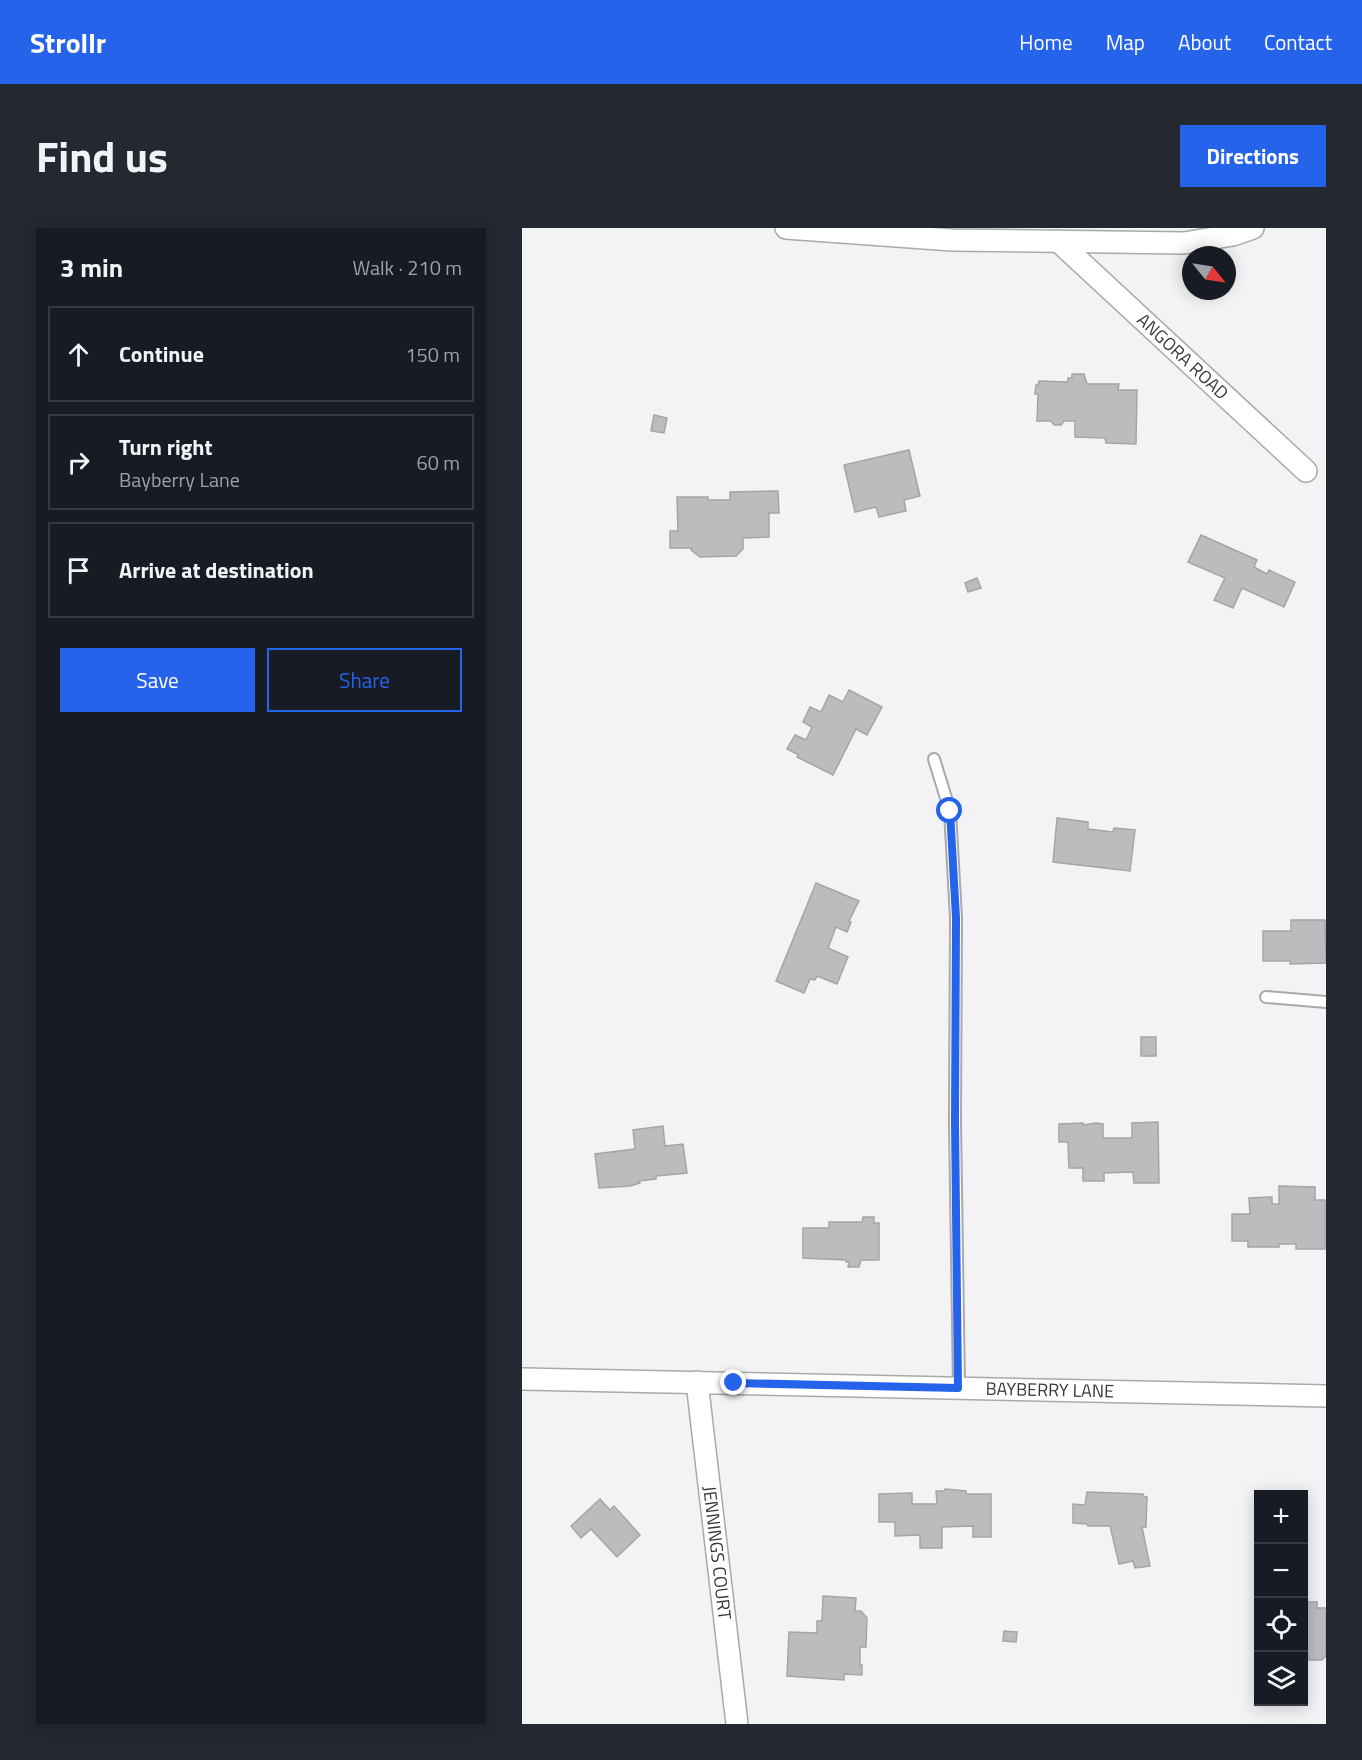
<!DOCTYPE html>
<meta charset="utf-8">
<style>
:root{--surface:#171b24;--page:#242831;--text:#f1f3f6;--muted:#9ea1a6;--line:#363941;--accent:#2563eb}
body{margin:0;font-family:"Titillium Web",sans-serif;background:var(--page);color:var(--text)}
.controls{position:absolute;right:18px;bottom:18px;display:grid;overflow:hidden;border-radius:0px;box-shadow:0 3px 15px #0003}
.controls button{width:54px;height:54px;display:grid;place-items:center;padding:0;border:0;border-bottom:2px solid var(--line);background:var(--surface);color:var(--text);font:30px sans-serif}
.compass{position:absolute;left:660px;top:18px;width:54px;height:54px;border-radius:50%;background:var(--surface);box-shadow:0 3px 15px #0003;rotate:120deg}
.stop{position:absolute;width:18px;height:18px;margin:-14px;border:4px solid #2563eb;border-radius:50%;background:#fff}
.stop.end{background:#2563eb;border-color:#fff;box-shadow:0 2px 6px #0008}
.list{margin:0;padding:0;list-style:none}
h2{display:flex;justify-content:space-between;align-items:center;height:78px;margin:0;padding:0 24px;font-size:26px}
h2 small{font-size:20px;font-weight:400;color:var(--muted)}
.list li{display:grid;grid-template-columns:39px 1fr auto;gap:18px;align-items:center;box-sizing:border-box;height:96px;margin:0 12px 12px;padding:0 12px;border:2px solid var(--line);border-radius:0px}
.list b{display:block;font-size:22px;white-space:nowrap}
.list p{margin:0;font-size:20px;white-space:nowrap;color:var(--muted)}
.list em{font-size:20px;font-style:normal;color:var(--muted)}
.actions{display:flex;gap:12px;padding:18px 24px}
.actions a{flex:1;padding:14px 0;border:2px solid var(--accent);border-radius:0px;text-align:center;font-size:21px;color:var(--accent)}
.actions .main{background:var(--accent);color:#fff}
.icon{flex:none;width:33px;height:33px;fill:none;stroke:currentColor;stroke-width:2;stroke-linecap:round;stroke-linejoin:round}
.map{position:relative;flex:none;width:804px;height:1496px;overflow:hidden;border-radius:0px}
header{display:flex;align-items:center;gap:36px;box-sizing:border-box;height:84px;padding:0 30px;background:var(--accent);color:#fff}
header strong{font-size:28px}
nav{display:flex;gap:33px;margin-inline-start:auto;font-size:21px}
.intro{display:flex;align-items:center;justify-content:space-between;box-sizing:border-box;height:144px;padding:0 36px}
h1{margin:0;font-size:42px}
.button{padding:15px 27px;border-radius:0px;background:var(--accent);color:#fff;font-size:21px;font-weight:700}
main{display:flex;gap:36px;padding:0 36px}
aside{flex:1;background:var(--surface);border-radius:0px;box-shadow:0 3px 15px #0003}
.map>svg:first-child{display:block}
.building{fill:#bcbbbe;stroke:#a5a5a8;stroke-width:1.5}
.lines{fill:none;stroke-linecap:round;stroke-linejoin:round}
.service-casing{stroke:#a9a9ab;stroke-width:14}
.minor-casing{stroke:#a9a9ab;stroke-width:24}
.service{stroke:#fff;stroke-width:10}
.minor{stroke:#fff;stroke-width:21}
.route{stroke:#2563eb;stroke-width:8}
.labels{text-anchor:middle;stroke-width:4.5;stroke-linejoin:round;paint-order:stroke}
.street-label{font-size:18px;fill:#39393a;stroke:#f3f3f6}
</style>
<header>
<strong>Strollr</strong>
<nav><a>Home</a><a>Map</a><a>About</a><a>Contact</a></nav>
</header>
<div class="intro"><h1>Find us</h1><a class="button">Directions</a></div>
<main>
<aside>
<h2>3 min<small>Walk · 210 m</small></h2>
<ul class="list">
<li><svg class="icon" aria-label="ahead" viewBox="0 0 24 24"><path d="M12 20V5M6 11l6-6 6 6"/></svg><div><b>Continue</b></div><em>150 m</em></li>
<li><svg class="icon" aria-label="right" viewBox="0 0 24 24"><path d="M7 20v-9h11M14 6l5 5-5 5"/></svg><div><b>Turn right</b><p>Bayberry Lane</p></div><em>60 m</em></li>
<li><svg class="icon" aria-label="arrive" viewBox="0 0 24 24"><path d="M6 21V4h12l-3 4 3 4H6"/></svg><div><b>Arrive at destination</b></div></li>
</ul>
<div class="actions"><a class="main">Save</a><a>Share</a></div>
</aside>
<div class="map">
<svg width="804" height="1496" viewBox="0 0 804 1496">
<rect width="100%" height="100%" fill="#f3f3f6"/>
<g class="building">
<path d="M550 146H562L565 156H597L596 162H615L614 216 584 215 583 210 553 209V193H542L539 197H532L529 193H515L516 166H513L514 157H516L517 153 546 154V150H550Z"/>
<path d="M132 187 145 190 142 205 129 203Z"/>
<path d="M387 222 398 268 382 272 384 283 357 289 354 279 333 284 322 237Z"/>
<path d="M256 263 257 285H247V309L221 310V321L214 328 178 329 169 322 170 320H148V303H156L155 269H186V272H208V264Z"/>
<path d="M679 307 735 332 732 339 745 346 747 342 773 354 762 379 720 360 711 380 692 372 703 350 666 334Z"/>
<path d="M455 350 459 360 446 364 443 355Z"/>
<path d="M327 462 360 479 345 507 334 501 311 547 275 529 277 527 265 521 273 507 284 512 290 499 281 494 288 479 299 484 307 467 321 474Z"/>
<path d="M535 590 566 594V601L591 604 592 600 613 602 608 643 531 634Z"/>
<path d="M294 655 337 673 327 693 329 694 325 704 314 699 306 720 326 729 315 756 295 748 293 752 288 751 282 765 254 753Z"/>
<path d="M769 692H803L804 735 768 736V733H741V703H769Z"/>
<rect x="619" y="809" width="15" height="19"/>
<path d="M636 894 637 955H612L611 944 582 945V953H561V940H547L546 914H537V896L561 895V897L574 895 581 896V910H610V895Z"/>
<path d="M141 898 143 918 161 916 165 945 134 948V951L117 953 118 955 108 958 77 960 73 926 113 921 111 902Z"/>
<path d="M757 958 793 959V972H803V1021H774V1016H757V1019H726V1013H710V986H728L727 970 750 969V976H757Z"/>
<path d="M341 989H352V995H357V1032H339L337 1039H326L327 1034H324V1032L281 1030V1000H307V994H340Z"/>
<path d="M423 1261 444 1263V1266H469V1309H451V1298L420 1299V1320H398V1307L373 1308V1294H357V1266L390 1265V1276H415L414 1263H422Z"/>
<path d="M565 1264 621 1266V1268L625 1269 624 1299H620L628 1338 613 1340 611 1333 597 1336 588 1298H566L565 1296 551 1295V1276L563 1277Z"/>
<path d="M78 1271 88 1282 92 1278 118 1307 95 1329 69 1301 59 1310 49 1298Z"/>
<path d="M301 1368 334 1370 333 1383H339L345 1390 344 1419H338V1438L340 1437V1447L322 1446V1452L265 1448 267 1404 295 1405V1393H300Z"/>
<path d="M782 1374H795V1380H804V1423L803 1429 800 1432H787L782 1422Z"/>
<path d="M482 1403 495 1404 494 1414 481 1413Z"/>
</g>
<g class="lines">
<defs>
<g id="service">
<path d="M412 531 428 583 434 690 433 894 437 1160"/>
<path d="M744 769 804 774"/>
</g>
<g id="minor">
<path d="M264 0 430 12 662 15 711 7 731 0"/>
<path id="s1" d="M536 13 784 243"/>
<path id="s2" d="M0 1151 804 1168"/>
<path id="s3" d="M175 1154 215 1496"/>
</g>
</defs>
<use href="#service" class="service-casing"/>
<use href="#minor" class="minor-casing"/>
<use href="#service" class="service"/>
<use href="#minor" class="minor"/>
</g>
<g class="lines">
<path class="route" d="M212 1155 436 1160 433 894 434 690 428 583"/>
</g>
<g class="labels">
<g class="street-label">
<text dy="6" stroke="none"><textPath href="#s1" startOffset="170">ANGORA ROAD</textPath></text>
<text dy="6" stroke="none"><textPath href="#s2" startOffset="528">BAYBERRY LANE</textPath></text>
<text dy="6" stroke="none"><textPath href="#s3" startOffset="172">JENNINGS COURT</textPath></text>
</g>
</g>
</svg>
<div class="controls">
<button>+</button>
<button>−</button>
<button><svg class="icon" aria-label="locate" viewBox="0 0 24 24"><circle cx="12" cy="12" r="6"/><path d="M12 2v4M12 18v4M2 12h4M18 12h4"/></svg></button>
<button><svg class="icon" aria-label="layers" viewBox="0 0 24 24"><path d="M12 4l9 5-9 5-9-5zM3 14l9 5 9-5"/></svg></button>
</div>
<svg class="compass" viewBox="-18 -18 36 36"><path d="M0-13l5 13h-10z" fill="#e53935"/><path d="M0 13l5-13h-10z" fill="#9ea1a6"/></svg>
<div class="stop" style="left:428px;top:583px"></div>
<div class="stop end" style="left:212px;top:1155px"></div>
</div>
</main>
